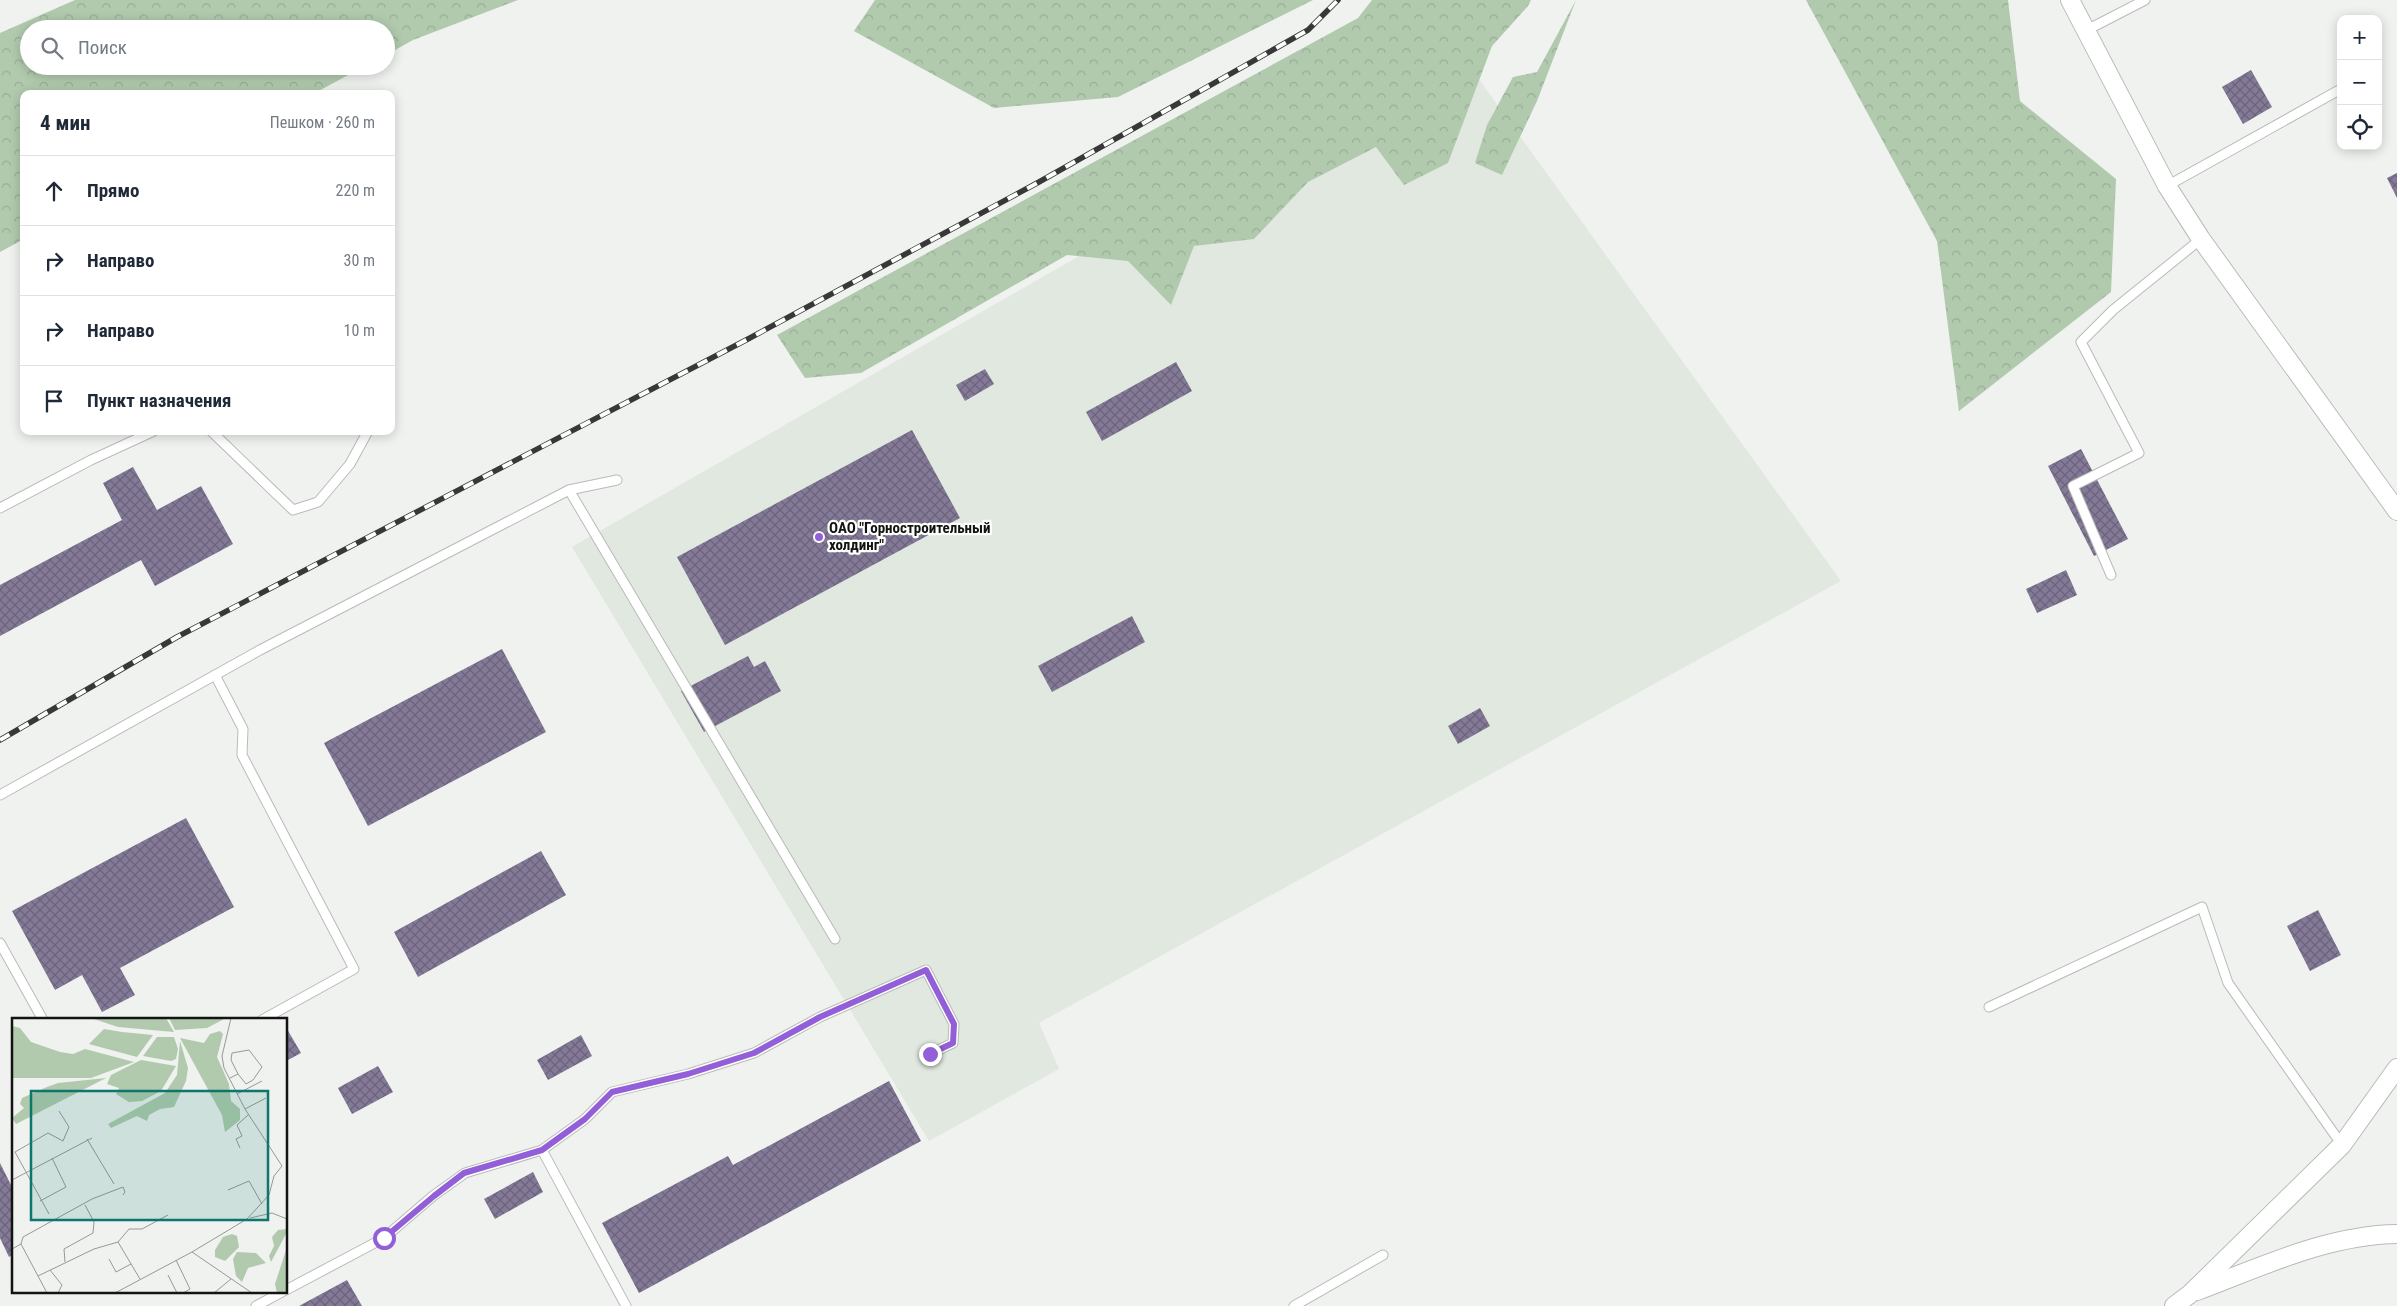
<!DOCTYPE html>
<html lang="ru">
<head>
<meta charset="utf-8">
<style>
  :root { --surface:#fff; --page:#f6f6f7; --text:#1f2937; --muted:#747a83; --line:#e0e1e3 }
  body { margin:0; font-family:"Roboto Condensed",sans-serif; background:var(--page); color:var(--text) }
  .controls { position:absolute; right:15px; top:15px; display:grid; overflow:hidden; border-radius:10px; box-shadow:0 2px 12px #0003 }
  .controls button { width:45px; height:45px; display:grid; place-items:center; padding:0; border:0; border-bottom:1px solid var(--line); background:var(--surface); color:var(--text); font:25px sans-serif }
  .stop { position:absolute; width:15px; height:15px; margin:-11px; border:4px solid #925fd8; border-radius:50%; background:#fff }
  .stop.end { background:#925fd8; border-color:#fff; box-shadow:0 1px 5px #0008 }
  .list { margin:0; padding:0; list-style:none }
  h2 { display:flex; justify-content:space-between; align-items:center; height:65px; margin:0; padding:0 20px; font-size:21px }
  h2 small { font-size:16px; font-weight:400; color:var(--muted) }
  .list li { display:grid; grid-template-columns:32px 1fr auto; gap:15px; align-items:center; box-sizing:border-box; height:70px; padding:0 20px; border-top:1px solid var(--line) }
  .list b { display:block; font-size:19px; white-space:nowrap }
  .list em { font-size:16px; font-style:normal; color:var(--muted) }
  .icon { flex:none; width:28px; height:28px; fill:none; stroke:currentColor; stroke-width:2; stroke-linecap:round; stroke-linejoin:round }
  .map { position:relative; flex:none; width:2397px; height:1306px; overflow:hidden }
  .search { position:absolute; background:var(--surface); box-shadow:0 2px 12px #0003; left:20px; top:20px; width:375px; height:55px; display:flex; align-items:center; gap:12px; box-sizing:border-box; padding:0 18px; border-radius:28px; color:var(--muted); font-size:19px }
  .panel { position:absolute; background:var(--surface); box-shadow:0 2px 12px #0003; left:20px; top:90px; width:375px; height:345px; border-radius:10px }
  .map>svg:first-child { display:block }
</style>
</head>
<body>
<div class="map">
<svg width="2397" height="1306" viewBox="0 0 2397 1306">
  <defs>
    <pattern id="forest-crowns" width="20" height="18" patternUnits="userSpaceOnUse" patternTransform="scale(1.25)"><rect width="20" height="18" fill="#b1caae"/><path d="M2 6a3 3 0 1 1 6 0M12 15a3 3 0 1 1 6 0" fill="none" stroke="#97ad95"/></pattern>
    <pattern id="building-cross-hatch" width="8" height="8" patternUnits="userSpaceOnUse" patternTransform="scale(1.25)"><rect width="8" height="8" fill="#847a98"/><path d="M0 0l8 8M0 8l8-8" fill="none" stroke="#6b637b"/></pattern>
  </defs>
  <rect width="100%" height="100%" fill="#eff2ef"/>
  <polygon fill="#e0e8df" points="1452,42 1841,581 1039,1023 1059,1069 929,1141 572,547"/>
  <g fill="url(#forest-crowns)">
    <polygon points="75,0 518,0 413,40 386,55 386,29 29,29 29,66 365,66 313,94 24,94 24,239 0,252 0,33"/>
    <polygon points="875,0 1313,0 1118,97 994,108 854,31"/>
    <polygon points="1372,0 1531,0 1528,6 1492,46 1448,163 1404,185 1376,147 1308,182 1254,239 1194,246 1171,305 1128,261 1067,255 861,373 805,378 777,335 1358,18"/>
    <polygon points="1576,0 1537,101 1502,175 1475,163 1487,125 1513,77 1537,72"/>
    <polygon points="1806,0 2008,0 2020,101 2116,179 2111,292 1959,411 1937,241"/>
  </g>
  <g fill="url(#building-cross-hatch)">
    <polygon points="2251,70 2272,107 2243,124 2222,87"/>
    <polygon points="2397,173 2397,198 2387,178"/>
    <polygon points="1176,362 1192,391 1102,441 1086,412"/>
    <polygon points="985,369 994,384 965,401 956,385"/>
    <polygon points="912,430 960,518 725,645 677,557"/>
    <polygon points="2081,449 2128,539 2094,556 2048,466"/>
    <polygon points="133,467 157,510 201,486 233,544 155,586 141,560 0,636 0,585 122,520 103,483"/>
    <polygon points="2066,570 2077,595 2037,613 2026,589"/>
    <polygon points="1132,616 1145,642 1052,692 1038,666"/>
    <polygon points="502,649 546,732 368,826 324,743"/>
    <polygon points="748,656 754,667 765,661 781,691 704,732 681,691"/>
    <polygon points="1480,708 1490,726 1458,744 1448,726"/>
    <polygon points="186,818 234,907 120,968 135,995 102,1012 82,975 55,990 12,911"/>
    <polygon points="541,851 566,895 418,977 394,932"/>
    <polygon points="2318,910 2341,955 2310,971 2287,926"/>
    <polygon points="287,1029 301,1053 286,1061 286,1030"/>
    <polygon points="581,1035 592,1056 548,1080 537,1060"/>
    <polygon points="378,1066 393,1092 352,1114 338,1088"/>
    <polygon points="889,1081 921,1141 639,1293 602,1223 728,1156 733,1165"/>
    <polygon points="0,1163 14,1191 14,1254 9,1257 0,1238"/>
    <polygon points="533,1172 543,1192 495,1219 484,1199"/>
    <polygon points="347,1280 362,1306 299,1306"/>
  </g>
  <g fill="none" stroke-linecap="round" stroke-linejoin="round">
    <g stroke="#b8bbb8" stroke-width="11">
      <g id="service">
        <polyline points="2085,31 2145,0"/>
        <polyline points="2167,186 2341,89"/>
        <polyline points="211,431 293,510 318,502 350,464 368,431"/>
        <polyline points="569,490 835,939"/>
        <polyline points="0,508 91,460 154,431"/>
        <polyline points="2111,575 2073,486 2139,453 2081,342 2113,310 2201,239"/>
        <polyline points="215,675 243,729 242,755 354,969 262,1020"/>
        <polyline points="0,795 260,650 569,490 617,480"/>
        <polyline points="0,943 43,1020"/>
        <polyline points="1989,1007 2202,907 2228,983 2342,1145"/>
        <polyline points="542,1150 626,1306"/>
        <polyline points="286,1290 384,1238 433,1196 465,1173 542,1150 585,1119 612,1092 688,1074 754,1053 820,1017 926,970 954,1024 953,1043 930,1054"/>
        <polyline points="256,1306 282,1292"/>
        <polyline points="1294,1306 1383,1255"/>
      </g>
    </g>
    <g stroke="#b8bbb8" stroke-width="20">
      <g id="minor">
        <polyline points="2070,0 2167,186 2201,239 2397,511"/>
        <path d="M2197 1291C2261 1267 2327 1235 2397 1234"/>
        <polyline points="2174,1306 2190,1294 2342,1145 2397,1068"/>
      </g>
    </g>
    <use href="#service" stroke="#fff" stroke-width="9"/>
    <use href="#minor" stroke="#fff" stroke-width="18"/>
    <g stroke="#373837" stroke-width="5.5">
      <polyline id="rail" points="0,740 177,637 748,339 1039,182 1308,30 1338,0"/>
    </g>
    <use href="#rail" stroke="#fcfffc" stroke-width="4" stroke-dasharray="11" stroke-linecap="butt"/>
  </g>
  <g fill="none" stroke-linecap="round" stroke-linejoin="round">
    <polyline stroke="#925fd8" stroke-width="6" points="384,1238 434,1196 464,1173 542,1150 585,1119 612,1092 688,1074 754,1053 820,1017 926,970 954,1024 953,1043 930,1054"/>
  </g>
  <circle fill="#925fd8" stroke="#fcfffc" stroke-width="2" cx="819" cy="537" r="5"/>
  <g text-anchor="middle" stroke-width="4.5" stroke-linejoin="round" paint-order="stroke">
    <g font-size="15" font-weight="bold" fill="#121312" stroke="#fcfffc" text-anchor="start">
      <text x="829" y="533">ОАО "Горностроительный<tspan x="829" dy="17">холдинг"</tspan></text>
    </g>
  </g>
  <g transform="translate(12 1018)">
    <rect width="275" height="275" fill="#eff2ef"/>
    <path d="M79 0H154L162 14 106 9ZM157 0H214L195 10 163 12ZM0 8 8 10 19 24 48 34 61 36 73 31 122 44 79 60H0ZM92 11 110 14 141 17 125 39 77 26ZM208 13 211 16 205 39 217 66 219 83 228 91V102L213 114 210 97 168 20 192 25 198 16ZM145 19H162L166 31 164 41 159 43 131 38ZM168 23 176 50 174 63 162 89 148 91 137 97 135 103 125 98 99 110 96 106 153 75 165 57ZM129 42 164 48 149 73 130 83 117 84 104 76 107 70 95 66 99 57ZM94 60 4 106 0 100 12 90 8 86 10 80 35 69 46 65ZM275 211V214L259 244 257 238 262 228 260 219 266 212ZM220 216 225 218 227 229 213 243 203 239V232L211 219ZM275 229V275H265L263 266ZM225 234 244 235 254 245 236 250 230 264 224 258 221 241Z" fill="#b1caae"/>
    <path fill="none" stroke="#979997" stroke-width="1" d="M218 60 226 56 219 42 220 35 237 32 250 49 241 62 234 66 226 56M225 76 250 63M233 91 254 80M75 121 102 166M228 130 224 121 230 118 225 107 236 97M0 162 80 120M216 172 237 163 250 186M28 183 54 169 40 140M37 196 3 134 36 115 51 123 57 109 47 93M238 200 260 195 275 201M106 224 128 261M9 226 11 219 80 181 111 169 113 174 111 177M0 231 9 226 35 275M180 234 235 201 257 177 262 158 270 148 233 91 212 50 210 38 219 0M97 241 104 254 119 246M164 242 178 271 171 275M53 244 52 231 81 215 82 204 73 187M38 252 50 267 46 275M156 257 165 275M26 258 82 231 106 224 117 211H130L156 197M103 275 180 234 240 275M202 275 219 261"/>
    <path fill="#0f766e" fill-opacity="0.15" stroke="#0f766e" stroke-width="2.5" d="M19 73H256V202H19Z"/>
    <rect width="275" height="275" fill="none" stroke="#121312" stroke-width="2.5"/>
  </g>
</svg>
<div class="controls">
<button>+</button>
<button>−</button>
<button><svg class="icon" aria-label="locate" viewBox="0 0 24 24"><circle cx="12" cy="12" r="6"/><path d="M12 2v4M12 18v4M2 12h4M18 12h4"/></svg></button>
</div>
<div class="stop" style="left:384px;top:1238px"></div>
<div class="stop end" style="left:930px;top:1054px"></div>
<div class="search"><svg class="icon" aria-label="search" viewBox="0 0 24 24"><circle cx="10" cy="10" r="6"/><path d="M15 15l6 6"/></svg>Поиск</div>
<section class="panel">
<h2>4 мин<small>Пешком · 260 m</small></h2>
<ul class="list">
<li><svg class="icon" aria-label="ahead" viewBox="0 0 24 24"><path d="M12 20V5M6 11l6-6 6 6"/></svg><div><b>Прямо</b></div><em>220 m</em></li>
<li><svg class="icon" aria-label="right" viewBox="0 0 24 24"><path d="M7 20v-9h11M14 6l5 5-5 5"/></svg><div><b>Направо</b></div><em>30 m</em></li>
<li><svg class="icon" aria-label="right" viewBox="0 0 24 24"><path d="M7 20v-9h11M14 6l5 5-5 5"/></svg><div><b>Направо</b></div><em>10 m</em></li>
<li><svg class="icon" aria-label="arrive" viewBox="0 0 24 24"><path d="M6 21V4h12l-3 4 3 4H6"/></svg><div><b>Пункт назначения</b></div></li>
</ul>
</section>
</div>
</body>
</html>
